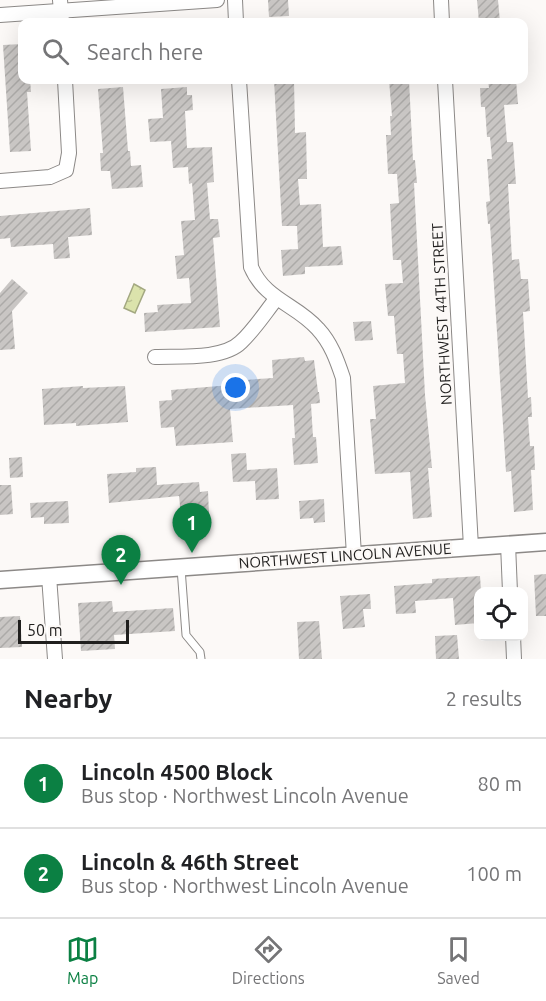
<!DOCTYPE html>
<html lang="en">
<head>
<meta charset="utf-8">
<style>
  :root { --surface:#fff; --page:#f6f6f6; --text:#202124; --muted:#757577; --line:#e0e0e0; --accent:#0b8043 }
  body { margin:0; font-family:Ubuntu,sans-serif; background:var(--page); color:var(--text) }
  .controls { position:absolute; right:18px; bottom:18px; display:grid; overflow:hidden; border-radius:12px; box-shadow:0 6px 24px #0002 }
  .controls button { width:54px; height:54px; display:grid; place-items:center; padding:0; border:0; border-bottom:2px solid var(--line); background:var(--surface); color:var(--text); font:30px sans-serif }
  .scale { position:absolute; left:18px; bottom:15px; width:111px; box-sizing:border-box; padding-left:6px; border:3px solid #201f1e; border-top:0; font-size:16px; line-height:21px; white-space:nowrap; color:#201f1e; -webkit-text-stroke:4px #fcf9f7; paint-order:stroke }
  .you { position:absolute; left:236px; top:388px; width:21px; height:21px; margin:-15px; border:4px solid #fff; border-radius:50%; background:#1a73e8; box-shadow:0 0 0 9px #1a73e833 }
  .badge { display:grid; place-items:center; width:39px; height:39px; border-radius:50%; background:var(--accent); color:#fff; font-size:20px; font-weight:700 }
  .pin { position:absolute; translate:-50% -50px; filter:drop-shadow(0 2px 3px #0008) }
  .pin::after { content:''; position:absolute; top:32px; width:21px; height:18px; background:inherit; clip-path:polygon(0 0,100% 0,50% 100%) }
  .list { margin:0; padding:0; list-style:none }
  h2 { display:flex; justify-content:space-between; align-items:center; height:78px; margin:0; padding:0 24px; font-size:26px }
  h2 small { font-size:20px; font-weight:400; color:var(--muted) }
  .list li { display:grid; grid-template-columns:39px 1fr auto; gap:18px; align-items:center; box-sizing:border-box; height:90px; padding:0 24px; border-top:2px solid var(--line) }
  .list b { display:block; font-size:22px; white-space:nowrap }
  .list p { margin:0; font-size:20px; white-space:nowrap; color:var(--muted) }
  .list em { font-size:20px; font-style:normal; color:var(--muted) }
  .icon { flex:none; width:33px; height:33px; fill:none; stroke:currentColor; stroke-width:2; stroke-linecap:round; stroke-linejoin:round }
  .map { position:relative; flex:none; width:546px; height:659px; overflow:hidden }
  .search { position:absolute; background:var(--surface); box-shadow:0 6px 24px #0002; left:18px; right:18px; top:18px; height:66px; display:flex; align-items:center; gap:15px; box-sizing:border-box; padding:0 21px; border-radius:12px; color:var(--muted); font-size:22px }
  .sheet { height:258px; background:var(--surface) }
  nav { display:flex; justify-content:space-around; align-items:center; box-sizing:border-box; height:84px; border-top:2px solid var(--line); background:var(--surface); font-size:16px; color:var(--muted) }
  nav a { display:grid; justify-items:center; gap:3px }
  nav .on { color:var(--accent) }
  .map>svg:first-child { display:block }
</style>
</head>
<body>
<div class="map">
<svg width="546" height="659" viewBox="0 0 546 659">
  <defs>
    <pattern id="water-ripples" width="26" height="14" patternUnits="userSpaceOnUse" patternTransform="scale(1.5)"><rect width="26" height="14" fill="#dbe3ac"/><path d="M2 4q2-2 4 0t4 0M15 11q2-2 4 0t4 0" fill="none" stroke="#bcc294"/></pattern>
    <pattern id="building-hatch" width="6" height="6" patternUnits="userSpaceOnUse" patternTransform="scale(1.5)"><rect width="6" height="6" fill="#c9c6c4"/><path d="M-1 1l2-2M0 6l6-6M5 7l2-2" fill="none" stroke="#acaaa8"/></pattern>
  </defs>
  <rect width="100%" height="100%" fill="#fcf9f7"/>
  <polygon fill="url(#water-ripples)" stroke="#a3a881" stroke-width="1.5" points="134,284 145,290 135,313 124,308"/>
  <g fill="url(#building-hatch)">
    <polygon points="268,0 288,0 289,16 269,17"/>
    <polygon points="477,0 498,0 500,22 479,22"/>
    <polygon points="22,44 22,80 30,80 31,92 27,92 31,151 10,152 3,45"/>
    <polygon points="274,80 294,80 295,133 306,132 307,179 298,179 300,205 321,204 323,247 341,246 343,265 305,267 305,274 283,276 281,250 298,249 297,226 282,226"/>
    <polygon points="389,80 409,80 413,160 415,160 417,183 414,183 425,395 432,468 428,468 432,517 413,519 410,472 375,474 370,419 376,419 373,386 405,383 403,354 397,354 394,316 388,316 385,284 403,283 401,260 393,260 392,243 390,204 399,203 397,174 388,174 386,135 391,135 390,116 392,116"/>
    <polygon points="488,80 516,80 518,104 504,105 507,142 513,142 516,184 508,184 512,260 519,259 521,279 528,279 530,311 523,312 528,398 531,397 532,417 528,417 530,446 534,446 535,470 531,470 533,510 514,512 511,471 506,472 490,224 488,224 486,202 490,201 487,159 492,159 490,137 487,137 485,107 481,107 480,88 489,88"/>
    <polygon points="123,87 128,151 130,151 131,166 141,165 143,187 112,189 110,171 101,171 100,153 103,153 98,89"/>
    <polygon points="187,87 187,95 192,95 193,110 185,111 187,148 212,147 214,182 207,183 210,219 218,219 220,237 213,238 220,327 145,332 144,313 158,312 157,305 191,303 189,278 177,279 175,256 184,255 181,221 195,220 192,183 189,184 188,167 173,168 171,141 150,142 148,119 163,118 161,89"/>
    <polygon points="90,208 92,235 68,237 70,258 54,259 53,244 11,247 10,238 0,239 0,216"/>
    <polygon points="12,279 28,293 12,311 15,349 0,350 0,293"/>
    <polygon points="371,321 373,340 355,341 353,322"/>
    <polygon points="304,357 305,361 314,360 318,392 319,392 320,403 311,404 313,437 316,437 318,463 294,465 292,438 295,438 293,405 230,409 233,442 176,446 174,427 161,428 159,401 172,400 171,390 231,385 231,381 273,378 272,360"/>
    <polygon points="83,386 83,388 125,386 128,422 76,426 76,423 44,425 42,389"/>
    <polygon points="246,453 247,470 277,468 279,499 256,500 255,481 233,482 231,454"/>
    <polygon points="22,457 23,477 10,478 9,458"/>
    <polygon points="156,467 157,485 199,482 200,492 208,491 209,514 181,516 179,496 109,503 107,474 136,472 136,468"/>
    <polygon points="0,485 11,485 13,514 0,515"/>
    <polygon points="324,499 325,522 314,523 313,518 300,519 299,501"/>
    <polygon points="68,501 69,523 44,524 44,517 31,518 30,503"/>
    <polygon points="546,574 546,616 536,616 534,575"/>
    <polygon points="480,576 481,591 478,591 478,623 455,625 453,598 415,601 416,613 396,614 394,586 432,583 432,579"/>
    <polygon points="370,594 371,609 363,609 365,627 343,629 340,596"/>
    <polygon points="112,601 113,612 173,608 175,631 114,635 115,649 81,651 78,603"/>
    <polygon points="20,616 22,647 0,648 0,617"/>
    <polygon points="319,621 322,659 299,659 297,622"/>
    <polygon points="457,635 459,659 436,659 435,636"/>
  </g>
  <g fill="none" stroke-linecap="round" stroke-linejoin="round">
    <g stroke="#8c8987" stroke-width="9">
      <polyline id="service" points="181,568 186,635 200,652 201,659"/>
    </g>
    <g stroke="#8c8987" stroke-width="16">
      <g id="minor">
        <polyline points="60,0 62,22"/>
        <polyline points="235,0 236,22"/>
        <polyline points="441,0 442,22"/>
        <polyline points="0,15 217,0"/>
        <path d="M239 80 251 267C265 300 296 304 318 329 331 343 337 360 343 378L354 555"/>
        <polyline points="445,80 471,547"/>
        <polyline points="0,181 50,177 66,170 69,153 65,80"/>
        <path d="M155 357C179 356 223 360 241 342 254 330 265 313 276 299"/>
        <polyline points="508,544 510,592"/>
        <polyline points="49,576 55,659"/>
        <polyline points="513,636 514,659"/>
      </g>
    </g>
    <g stroke="#8c8987" stroke-width="19">
      <polyline id="tertiary" points="0,580 546,542"/>
    </g>
    <use href="#service" stroke="#fff" stroke-width="7"/>
    <use href="#minor" stroke="#fff" stroke-width="14"/>
    <use href="#tertiary" stroke="#fff" stroke-width="16"/>
  </g>
  <g text-anchor="middle" stroke-width="5" stroke-linejoin="round" paint-order="stroke">
    <g font-size="15" fill="#201f1e" stroke="#fcf9f7">
      <text transform="translate(442 314) rotate(-93)" y="5">NORTHWEST 44TH STREET</text>
      <text transform="translate(345 556) rotate(-4)" y="5">NORTHWEST LINCOLN AVENUE</text>
    </g>
  </g>
</svg>
<div class="controls">
<button><svg class="icon" aria-label="locate" viewBox="0 0 24 24"><circle cx="12" cy="12" r="6"/><path d="M12 2v4M12 18v4M2 12h4M18 12h4"/></svg></button>
</div>
<div class="scale">50 m</div>
<div class="you"></div>
<div class="pin badge" style="left:192px;top:553px">1</div>
<div class="pin badge" style="left:121px;top:585px">2</div>
<div class="search"><svg class="icon" aria-label="search" viewBox="0 0 24 24"><circle cx="10" cy="10" r="6"/><path d="M15 15l6 6"/></svg>Search here</div>
</div>
<section class="sheet">
<h2>Nearby<small>2 results</small></h2>
<ul class="list">
<li><span class="badge">1</span><div><b>Lincoln 4500 Block</b><p>Bus stop · Northwest Lincoln Avenue</p></div><em>80 m</em></li>
<li><span class="badge">2</span><div><b>Lincoln &amp; 46th Street</b><p>Bus stop · Northwest Lincoln Avenue</p></div><em>100 m</em></li>
</ul>
</section>
<nav>
<a class="on"><svg class="icon" aria-label="map" viewBox="0 0 24 24"><path d="M3 6l6-2 6 2 6-2v14l-6 2-6-2-6 2zM9 4v14M15 6v14"/></svg>Map</a>
<a><svg class="icon" aria-label="directions" viewBox="0 0 24 24"><path d="M12 3l9 9-9 9-9-9zM9 14v-3h6M13 9l2 2-2 2"/></svg>Directions</a>
<a><svg class="icon" aria-label="saved" viewBox="0 0 24 24"><path d="M7 4h10v16l-5-4-5 4z"/></svg>Saved</a>
</nav>
</body>
</html>
